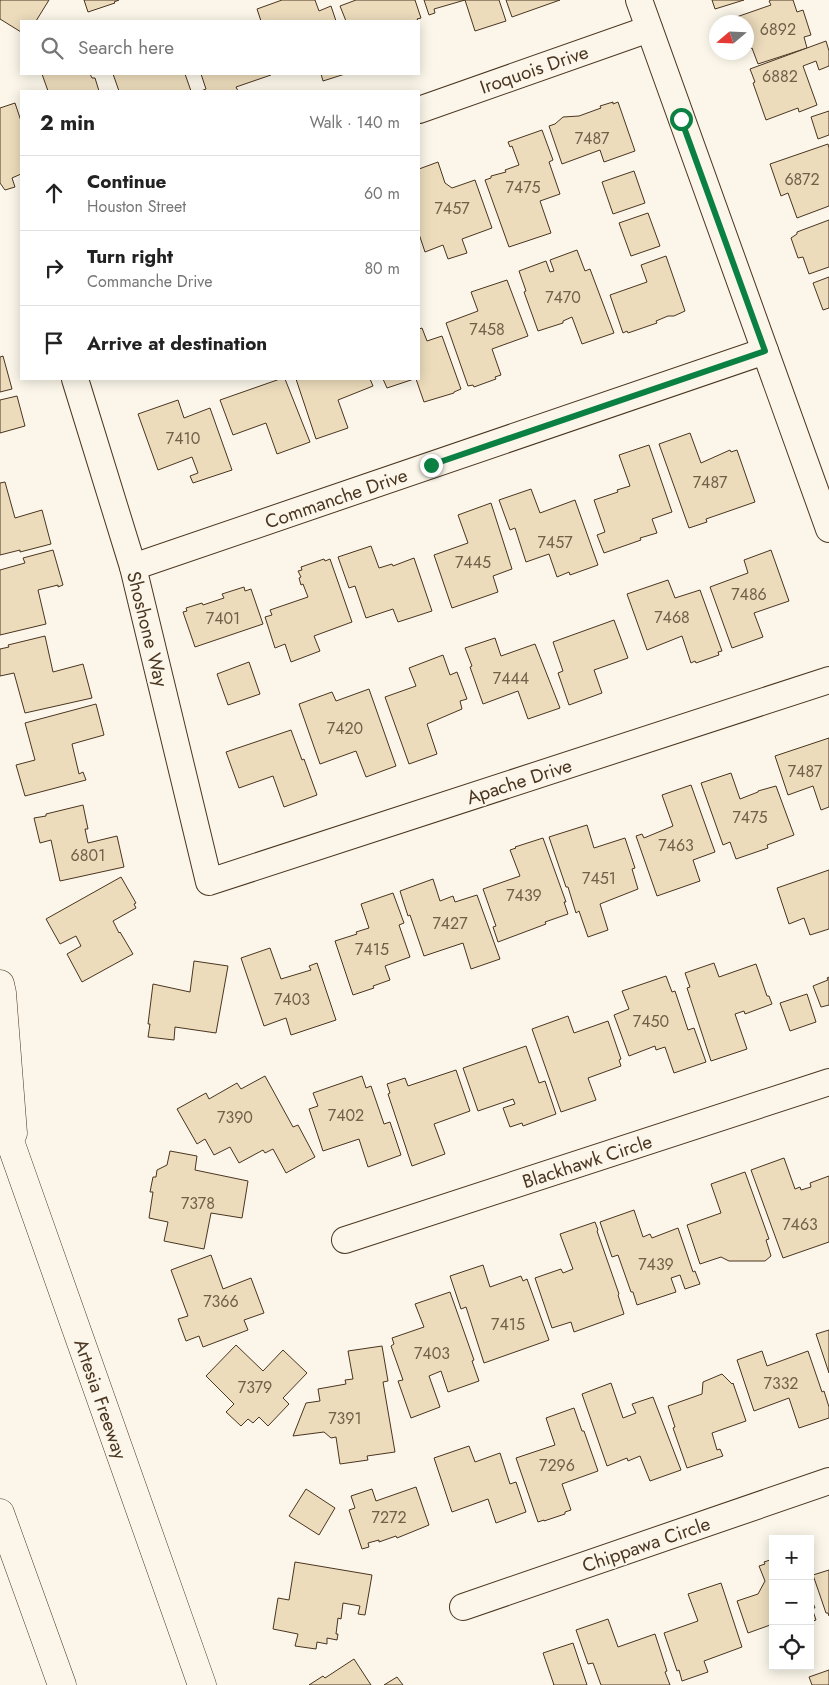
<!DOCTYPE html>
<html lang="en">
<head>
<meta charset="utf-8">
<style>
  :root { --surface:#fff; --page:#f2f2f2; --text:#222; --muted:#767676; --line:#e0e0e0 }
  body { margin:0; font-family:Jost,sans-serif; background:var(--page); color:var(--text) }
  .controls { position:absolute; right:15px; bottom:15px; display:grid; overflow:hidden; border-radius:0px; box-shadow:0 2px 12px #0003 }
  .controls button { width:45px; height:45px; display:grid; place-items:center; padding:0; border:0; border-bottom:1px solid var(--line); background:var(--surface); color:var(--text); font:25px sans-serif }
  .compass { position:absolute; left:709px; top:15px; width:45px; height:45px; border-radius:50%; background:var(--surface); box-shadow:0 2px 12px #0003; rotate:251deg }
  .stop { position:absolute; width:15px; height:15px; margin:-11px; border:4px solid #0b8043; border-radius:50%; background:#fff }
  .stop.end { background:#0b8043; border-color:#fff; box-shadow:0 1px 5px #0008 }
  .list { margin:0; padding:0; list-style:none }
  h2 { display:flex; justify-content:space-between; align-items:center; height:65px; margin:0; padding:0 20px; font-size:21px }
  h2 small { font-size:16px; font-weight:400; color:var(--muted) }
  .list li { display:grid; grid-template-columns:32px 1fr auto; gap:15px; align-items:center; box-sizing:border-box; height:75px; padding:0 20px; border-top:1px solid var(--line) }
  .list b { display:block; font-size:19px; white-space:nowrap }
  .list p { margin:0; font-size:16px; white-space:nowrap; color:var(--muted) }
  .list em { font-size:16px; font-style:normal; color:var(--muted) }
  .icon { flex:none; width:28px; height:28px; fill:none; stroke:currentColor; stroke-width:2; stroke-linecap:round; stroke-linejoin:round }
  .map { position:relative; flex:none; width:829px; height:1685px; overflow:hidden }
  .search { position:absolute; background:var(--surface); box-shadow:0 2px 12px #0003; left:20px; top:20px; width:400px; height:55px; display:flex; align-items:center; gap:12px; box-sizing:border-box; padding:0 18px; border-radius:0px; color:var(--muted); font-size:19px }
  .panel { position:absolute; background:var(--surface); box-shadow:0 2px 12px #0003; left:20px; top:90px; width:400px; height:290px; border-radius:0px }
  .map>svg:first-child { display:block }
</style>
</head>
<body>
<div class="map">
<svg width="829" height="1685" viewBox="0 0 829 1685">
  <rect width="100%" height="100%" fill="#fbf6e9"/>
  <g fill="#ecdcbc" stroke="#4a3520">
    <polygon points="0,0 49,0 36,21 21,21 21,32 0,19"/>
    <polygon points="84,0 119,0 114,2 115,3 88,12"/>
    <polygon points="282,0 315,0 319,11 331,6 336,21 261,21 257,9"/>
    <polygon points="356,0 415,0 421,18 417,19 418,21 346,21 340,6"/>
    <polygon points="424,0 499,0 506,21 475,31 465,0 434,9 435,13 429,15"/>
    <polygon points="506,0 560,0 512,17"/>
    <polygon points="712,0 744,0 715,9"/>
    <polygon points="793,0 797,12 803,10 811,35 804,37 807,48 758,64 752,48 746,50 746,22 726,22 725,21 771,5 769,1 771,0"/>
    <polygon points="826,41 829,51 829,66 819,70 816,61 803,66 817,105 799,112 798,108 766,120 753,83 755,82 750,69"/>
    <polygon points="42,74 90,74 92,78 95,78 99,91 48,91"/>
    <polygon points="113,74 185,74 191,91 119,91"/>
    <polygon points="201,74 270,74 271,75 236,87 238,91 201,91 206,89"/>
    <polygon points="321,74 345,74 323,81"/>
    <polygon points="613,102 613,104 618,102 635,151 604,162 600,150 562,164 549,126 555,124 563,117 579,116 601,108 600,106"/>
    <polygon points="15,103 21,121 21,174 12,178 15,187 5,190 0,183 0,108"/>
    <polygon points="829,111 829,135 818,139 811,117"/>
    <polygon points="542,130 553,160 549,162 560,194 540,201 551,233 509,247 485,180 491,178 491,176 506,172 505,170 519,165 512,146 510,147 508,142"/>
    <polygon points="828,144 829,148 829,206 797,218 788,193 781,196 770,164"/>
    <polygon points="438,162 445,183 452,188 475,180 492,228 462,239 467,253 448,259 443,245 425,252 419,234 419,169"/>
    <polygon points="634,171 645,203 613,214 602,182"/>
    <polygon points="648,213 660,246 631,256 619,223"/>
    <polygon points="829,220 829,267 809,274 803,257 798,258 791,238 797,234 797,232"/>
    <polygon points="577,250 585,271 590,269 614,333 582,344 572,317 563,321 563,323 538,331 524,292 526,291 519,271 546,261 550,272 554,271 550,260"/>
    <polygon points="666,256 685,311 674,316 668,316 656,321 657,323 628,333 627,331 623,333 610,295 647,282 641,265"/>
    <polygon points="829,277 829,308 823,310 813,283"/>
    <polygon points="507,280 528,336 492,349 501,375 495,377 496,379 474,387 473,385 468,386 446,323 478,311 471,292"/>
    <polygon points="422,328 427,341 442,336 461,389 454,392 454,393 424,402 416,379 419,379 419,329"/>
    <polygon points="3,356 12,389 0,392 0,357"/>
    <polygon points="280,379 285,379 310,442 277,454 266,423 233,435 220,400"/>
    <polygon points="296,379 370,379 373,386 338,400 348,428 316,439"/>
    <polygon points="383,379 414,379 387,388"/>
    <polygon points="17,396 25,426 0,433 0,400"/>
    <polygon points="178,400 184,418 210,408 232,470 193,483 190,476 198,473 192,457 158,470 138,414"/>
    <polygon points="690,433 701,463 730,450 731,452 737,450 755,502 706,519 707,522 689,528 659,444"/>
    <polygon points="649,445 672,512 652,519 657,533 640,538 641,540 604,553 597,535 605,532 594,500 618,492 617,490 630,486 619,455"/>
    <polygon points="5,482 15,518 42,510 51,544 20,552 20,550 0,555 0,483"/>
    <polygon points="531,489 540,513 575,500 598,565 570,575 569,572 557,577 549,554 526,562 515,528 510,530 499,500"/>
    <polygon points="491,503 512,569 493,576 498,592 452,608 434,555 468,543 458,515"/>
    <polygon points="371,546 379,568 392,564 393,566 414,558 432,611 398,622 393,609 366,618 355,586 349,588 338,557"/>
    <polygon points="53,550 63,585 58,587 58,585 38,590 46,624 0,635 0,570 25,563 23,558"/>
    <polygon points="771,550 789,601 754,613 763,637 732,648 710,587 748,573 744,560"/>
    <polygon points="324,559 325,561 330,559 352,622 314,636 320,651 291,662 285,644 275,648 265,617 272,615 270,610 308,597 303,584 301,585 299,578 301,577 298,571 302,570 301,567"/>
    <polygon points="668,580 675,598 700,590 722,651 718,652 719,655 696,663 695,661 691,663 682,636 647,650 627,594"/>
    <polygon points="244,587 245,591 251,589 263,624 195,647 183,612 187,611 186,608 202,603 203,605 224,598 222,594"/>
    <polygon points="614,620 628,658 594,670 602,693 569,705 558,673 563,671 553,642"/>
    <polygon points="45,636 53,672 83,664 92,698 25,713 14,673 0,676 0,649 9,647 8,645"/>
    <polygon points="495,638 501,656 535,644 560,708 528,719 518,691 483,704 470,667 472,666 465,648"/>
    <polygon points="443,655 450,675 457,672 467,699 460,701 462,709 427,724 437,754 409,764 385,697 416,686 409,668"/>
    <polygon points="249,662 260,694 228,705 217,674"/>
    <polygon points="369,689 396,766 366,777 356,751 320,764 299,704 332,692 336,701"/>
    <polygon points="96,704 104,735 72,744 79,774 83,772 86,780 25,796 16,765 35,760 25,723"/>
    <polygon points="291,730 302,760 304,759 317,795 284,807 273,776 239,788 226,752"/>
    <polygon points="829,738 829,807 821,810 813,786 788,795 775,756"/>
    <polygon points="731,773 740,799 758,792 758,791 776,786 794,835 767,845 768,848 736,859 730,842 723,845 701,783"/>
    <polygon points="691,785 715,852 693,860 700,881 657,896 636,836 642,834 644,838 673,826 662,795"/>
    <polygon points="83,805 88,829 85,829 88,843 117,836 124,867 60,881 51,840 40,843 34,818 46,816 46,814"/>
    <polygon points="587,825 594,848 625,838 635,868 632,869 638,889 600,904 608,930 588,937 579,911 576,913 568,887 566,887 549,837"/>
    <polygon points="543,838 566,902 564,902 568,914 545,922 546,924 498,942 493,927 496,926 483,889 520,876 510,850 516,848 515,847"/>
    <polygon points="829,870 829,929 810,935 804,918 789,924 777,888"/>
    <polygon points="121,877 136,903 134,904 136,908 113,921 119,933 120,932 133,954 82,982 67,954 81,946 76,936 60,944 46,919"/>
    <polygon points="433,879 440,901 453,896 455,902 477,895 500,959 471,969 463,943 424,956 410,915 408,916 400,891"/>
    <polygon points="393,893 404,923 399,925 410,957 385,966 390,980 373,986 374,988 353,995 335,941 357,934 356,932 369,928 361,904"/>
    <polygon points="270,948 281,979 311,970 309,966 317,963 336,1020 291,1035 286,1018 264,1026 241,958"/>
    <polygon points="194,961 228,966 216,1033 175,1027 174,1040 148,1037 150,1024 148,1024 153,984 190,992"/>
    <polygon points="714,963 719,977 756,964 767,996 769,996 772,1004 745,1014 744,1011 735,1014 747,1049 711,1061 687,988 690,987 685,973"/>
    <polygon points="666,976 672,992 675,991 688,1030 694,1028 706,1062 674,1073 665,1047 656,1050 655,1046 629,1056 614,1015 629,1009 622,991"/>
    <polygon points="829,977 829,1005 821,1007 813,986 828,980 827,978"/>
    <polygon points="807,994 816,1022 790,1031 780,1003"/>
    <polygon points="568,1016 574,1033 608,1021 621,1059 619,1060 621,1066 588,1078 596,1100 561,1112 532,1029"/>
    <polygon points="526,1046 539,1083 545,1081 556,1114 523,1126 522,1123 510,1127 503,1108 515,1104 513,1099 478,1111 463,1068"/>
    <polygon points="456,1070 470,1111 434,1124 445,1154 412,1166 388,1094 390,1093 387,1084 405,1078 408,1086"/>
    <polygon points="265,1076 293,1127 298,1125 315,1157 286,1173 273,1149 265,1153 263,1150 239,1163 230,1147 214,1155 205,1139 197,1144 177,1109 206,1093 209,1099 237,1083 241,1089"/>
    <polygon points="362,1076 366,1088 371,1086 384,1124 390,1122 401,1155 368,1167 359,1139 323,1151 309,1109 318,1106 313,1093"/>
    <polygon points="170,1151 197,1156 195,1170 248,1181 242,1218 211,1213 204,1249 164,1241 168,1222 149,1218 153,1192 150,1192 153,1177 156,1177 157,1170 167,1165"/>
    <polygon points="784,1158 795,1189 800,1187 801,1190 811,1187 810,1183 829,1176 829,1242 783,1258 751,1170"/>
    <polygon points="745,1172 769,1239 766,1240 771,1256 765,1261 729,1261 721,1257 700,1264 687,1225 721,1213 711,1184"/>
    <polygon points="634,1210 643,1237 650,1234 652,1238 678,1228 693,1272 695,1271 700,1284 685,1289 680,1275 671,1278 676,1292 637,1305 633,1292 631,1292 618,1255 612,1257 600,1222"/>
    <polygon points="595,1222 598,1230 597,1231 619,1294 618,1295 624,1314 574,1332 571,1322 552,1328 535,1278 561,1269 563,1273 573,1269 560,1234"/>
    <polygon points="211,1255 223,1289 251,1278 264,1313 244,1320 248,1330 203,1347 199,1336 186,1341 178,1319 188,1316 171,1270"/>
    <polygon points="483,1265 490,1287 521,1276 523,1281 527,1279 549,1340 484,1363 466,1307 461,1309 450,1276"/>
    <polygon points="450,1292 474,1360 472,1361 479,1381 448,1392 441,1371 429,1376 440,1407 411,1418 398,1381 403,1380 391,1346 394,1344 392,1338 424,1327 415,1304"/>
    <polygon points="829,1330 829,1373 816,1334"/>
    <polygon points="236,1345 263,1371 283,1350 307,1373 283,1398 289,1404 268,1426 259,1417 253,1423 248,1419 241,1426 226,1412 234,1404 206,1376"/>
    <polygon points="382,1346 388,1381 383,1382 395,1452 367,1456 368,1460 340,1464 336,1437 331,1438 324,1432 293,1436 306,1403 320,1401 318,1389 346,1384 345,1380 353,1379 348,1351"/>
    <polygon points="762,1351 767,1366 808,1351 822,1392 824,1391 829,1407 829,1418 799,1428 789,1398 754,1411 737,1360"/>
    <polygon points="722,1374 732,1384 733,1383 746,1421 712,1433 717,1450 720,1449 723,1456 687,1468 673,1428 675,1427 668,1406 702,1394 703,1382"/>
    <polygon points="611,1383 623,1418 636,1413 632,1404 653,1397 681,1470 650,1481 640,1456 628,1461 627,1458 607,1466 582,1394"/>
    <polygon points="574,1408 582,1431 584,1431 598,1471 562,1484 571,1510 565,1512 565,1514 544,1521 544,1520 538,1522 516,1458 555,1445 546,1418"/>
    <polygon points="469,1446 475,1462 500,1453 510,1484 516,1482 526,1512 496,1523 488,1499 452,1512 434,1458"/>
    <polygon points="416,1487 429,1525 397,1538 396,1536 379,1542 379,1540 368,1543 369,1547 362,1549 349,1510 355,1508 351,1496 372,1489 376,1501"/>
    <polygon points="306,1489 335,1508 319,1535 289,1516"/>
    <polygon points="773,1559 773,1624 748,1633 737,1601 758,1594 765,1581 759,1566 765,1564 764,1562"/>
    <polygon points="295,1562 372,1575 365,1615 358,1614 360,1606 343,1603 341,1619 338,1618 336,1634 338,1634 337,1640 327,1638 327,1644 317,1642 316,1649 295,1646 298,1634 273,1629 278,1598 289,1600"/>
    <polygon points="829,1570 829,1616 828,1613 826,1613 813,1575"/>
    <polygon points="721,1583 742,1647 704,1661 708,1672 682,1681 679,1670 677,1671 664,1633 698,1621 688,1594"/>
    <polygon points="810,1595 815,1608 812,1608 816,1620 810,1622"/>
    <polygon points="608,1619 618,1647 655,1634 667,1671 665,1672 670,1685 601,1685 593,1663 588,1664 576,1630"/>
    <polygon points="573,1643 587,1685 553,1685 554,1685 543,1653"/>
    <polygon points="354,1659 371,1685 309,1685 323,1676 325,1678"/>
    <polygon points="829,1670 829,1685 812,1685 809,1677"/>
    <polygon points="397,1677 403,1685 384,1685"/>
  </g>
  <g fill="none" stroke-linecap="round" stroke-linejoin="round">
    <g stroke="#4a3520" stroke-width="28">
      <g id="minor">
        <polyline points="639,0 829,529"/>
        <polyline points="419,110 649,29"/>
        <polyline points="75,379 133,567 209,882 829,680"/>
        <polyline points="133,567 765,351"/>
        <polyline points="345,1240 829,1082"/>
        <polyline points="463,1607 829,1481"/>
      </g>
    </g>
    <g stroke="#4a3520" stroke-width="29">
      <g id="motorway">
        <polyline points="0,984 2,993 13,1133"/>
        <polyline points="0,1113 202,1685"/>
        <polyline points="0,1513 62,1685"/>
      </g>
    </g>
    <use href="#minor" stroke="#fbf6e9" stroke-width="26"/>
    <use href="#motorway" stroke="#fbf6e9" stroke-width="28"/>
  </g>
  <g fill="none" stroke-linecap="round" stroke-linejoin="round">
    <polyline stroke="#0b8043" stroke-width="6" points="431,465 765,351 681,119"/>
  </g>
  <g text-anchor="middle" stroke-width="4" stroke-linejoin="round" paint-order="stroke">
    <g font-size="16" fill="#725f47">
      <text x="778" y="35">6892</text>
      <text x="780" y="82">6882</text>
      <text x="592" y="144">7487</text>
      <text x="802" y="185">6872</text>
      <text x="523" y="193">7475</text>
      <text x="452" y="214">7457</text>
      <text x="563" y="303">7470</text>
      <text x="487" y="335">7458</text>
      <text x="183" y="444">7410</text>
      <text x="710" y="488">7487</text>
      <text x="555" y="548">7457</text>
      <text x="473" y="568">7445</text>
      <text x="749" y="600">7486</text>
      <text x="672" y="623">7468</text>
      <text x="223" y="624">7401</text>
      <text x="511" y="684">7444</text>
      <text x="345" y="734">7420</text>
      <text x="805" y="777">7487</text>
      <text x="750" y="823">7475</text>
      <text x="676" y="851">7463</text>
      <text x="88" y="861">6801</text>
      <text x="599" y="884">7451</text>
      <text x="524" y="901">7439</text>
      <text x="450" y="929">7427</text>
      <text x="372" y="955">7415</text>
      <text x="292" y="1005">7403</text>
      <text x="651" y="1027">7450</text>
      <text x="346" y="1121">7402</text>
      <text x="235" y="1123">7390</text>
      <text x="198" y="1209">7378</text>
      <text x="800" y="1230">7463</text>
      <text x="656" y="1270">7439</text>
      <text x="221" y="1307">7366</text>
      <text x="508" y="1330">7415</text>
      <text x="432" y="1359">7403</text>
      <text x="781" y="1389">7332</text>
      <text x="255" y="1393">7379</text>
      <text x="345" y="1424">7391</text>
      <text x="557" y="1471">7296</text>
      <text x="389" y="1523">7272</text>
    </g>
    <g font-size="19" fill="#4a3520" stroke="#fbf6e9">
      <text transform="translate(534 69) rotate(-19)" y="7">Iroquois Drive</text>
      <text transform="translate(336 498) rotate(-19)" y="7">Commanche Drive</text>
      <text transform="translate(148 629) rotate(76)" y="7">Shoshone Way</text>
      <text transform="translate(519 781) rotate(-18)" y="7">Apache Drive</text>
      <text transform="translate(587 1161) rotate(-18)" y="7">Blackhawk Circle</text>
      <text transform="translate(101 1399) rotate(71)" y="7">Artesia Freeway</text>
      <text transform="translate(646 1544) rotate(-19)" y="7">Chippawa Circle</text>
    </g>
  </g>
</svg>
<div class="controls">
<button>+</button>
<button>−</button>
<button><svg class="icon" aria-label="locate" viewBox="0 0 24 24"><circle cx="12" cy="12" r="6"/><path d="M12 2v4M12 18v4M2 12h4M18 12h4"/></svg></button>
</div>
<svg class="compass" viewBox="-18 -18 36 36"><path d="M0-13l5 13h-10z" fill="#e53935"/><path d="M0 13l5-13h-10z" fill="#767676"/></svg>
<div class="stop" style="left:681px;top:119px"></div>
<div class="stop end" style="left:431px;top:465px"></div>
<div class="search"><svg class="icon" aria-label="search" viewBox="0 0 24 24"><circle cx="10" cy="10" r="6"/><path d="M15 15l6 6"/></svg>Search here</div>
<section class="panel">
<h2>2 min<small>Walk · 140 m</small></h2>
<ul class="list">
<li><svg class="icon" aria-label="ahead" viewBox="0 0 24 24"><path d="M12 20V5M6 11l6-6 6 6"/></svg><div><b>Continue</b><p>Houston Street</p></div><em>60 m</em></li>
<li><svg class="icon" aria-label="right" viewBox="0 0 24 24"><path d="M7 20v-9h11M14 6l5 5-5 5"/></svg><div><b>Turn right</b><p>Commanche Drive</p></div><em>80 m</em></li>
<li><svg class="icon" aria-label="arrive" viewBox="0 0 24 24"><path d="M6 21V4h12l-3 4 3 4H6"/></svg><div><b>Arrive at destination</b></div></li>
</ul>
</section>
</div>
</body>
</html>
